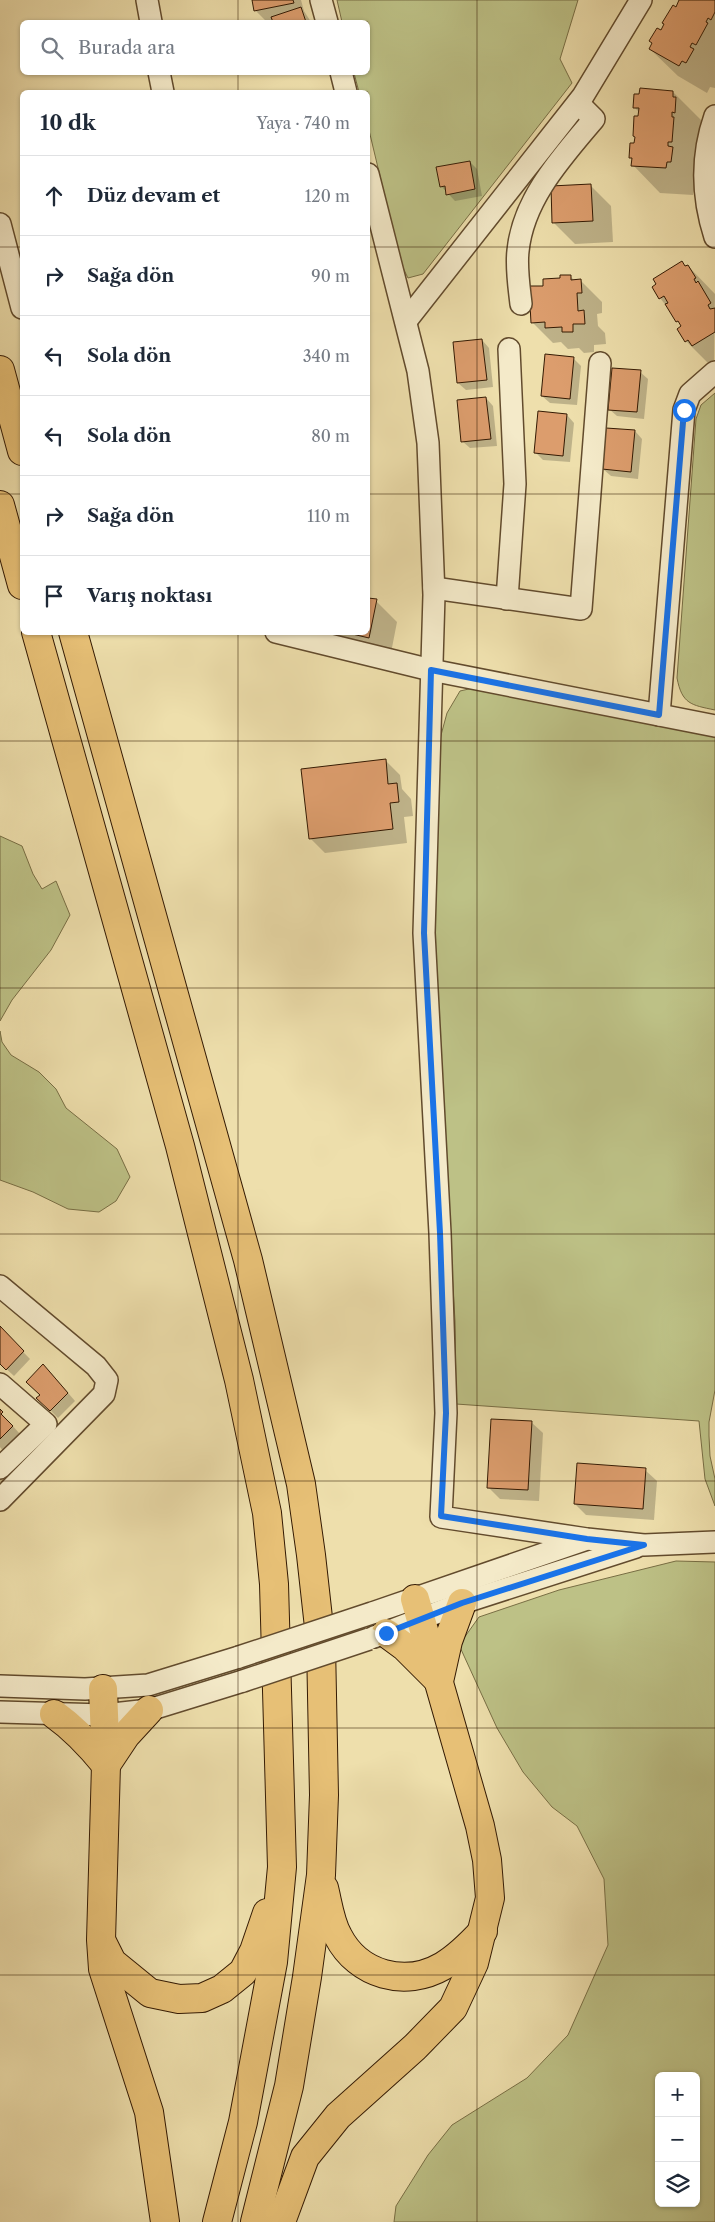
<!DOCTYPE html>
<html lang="tr">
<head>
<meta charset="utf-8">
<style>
  :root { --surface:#fff; --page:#f6f6f7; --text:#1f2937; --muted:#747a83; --line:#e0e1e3 }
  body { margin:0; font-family:"Libre Caslon Text",serif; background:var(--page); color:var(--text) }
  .controls { position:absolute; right:15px; bottom:15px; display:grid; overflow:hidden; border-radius:8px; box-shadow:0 1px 4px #0004 }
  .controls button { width:45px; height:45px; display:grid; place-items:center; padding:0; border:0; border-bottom:1px solid var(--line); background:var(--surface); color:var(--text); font:25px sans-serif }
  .stop { position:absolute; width:15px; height:15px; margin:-11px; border:4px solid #1a73e8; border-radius:50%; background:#fff }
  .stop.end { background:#1a73e8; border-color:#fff; box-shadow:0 1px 5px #0008 }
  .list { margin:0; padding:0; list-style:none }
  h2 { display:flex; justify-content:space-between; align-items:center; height:65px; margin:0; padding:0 20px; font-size:21px }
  h2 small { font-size:16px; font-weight:400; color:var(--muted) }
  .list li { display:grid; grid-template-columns:32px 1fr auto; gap:15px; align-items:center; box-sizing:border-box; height:80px; padding:0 20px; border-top:1px solid var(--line) }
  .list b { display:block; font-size:19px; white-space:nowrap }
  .list em { font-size:16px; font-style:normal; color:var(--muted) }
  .icon { flex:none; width:28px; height:28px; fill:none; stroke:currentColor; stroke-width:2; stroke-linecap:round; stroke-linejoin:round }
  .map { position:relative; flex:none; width:715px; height:2222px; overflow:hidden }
  .search { position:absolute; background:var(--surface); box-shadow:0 1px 4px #0004; left:20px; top:20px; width:350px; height:55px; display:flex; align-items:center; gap:12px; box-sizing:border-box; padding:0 18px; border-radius:8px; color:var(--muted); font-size:19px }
  .panel { position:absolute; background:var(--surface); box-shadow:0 1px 4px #0004; left:20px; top:90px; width:350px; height:545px; border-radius:8px }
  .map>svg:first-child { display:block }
</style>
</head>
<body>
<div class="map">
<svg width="715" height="2222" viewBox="0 0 715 2222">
  <rect width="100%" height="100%" fill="#eedfac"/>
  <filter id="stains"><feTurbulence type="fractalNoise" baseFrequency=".004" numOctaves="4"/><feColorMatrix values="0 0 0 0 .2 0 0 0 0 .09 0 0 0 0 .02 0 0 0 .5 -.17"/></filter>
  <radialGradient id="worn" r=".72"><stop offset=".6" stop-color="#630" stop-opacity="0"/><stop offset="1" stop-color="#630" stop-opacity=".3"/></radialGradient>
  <g fill="#bdc186" stroke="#786e44" fill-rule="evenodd">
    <polygon points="337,0 578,0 560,59 572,83 423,274 408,278 401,264 368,126 368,92 359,92 354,73 368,72 368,22 342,22"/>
    <path d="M715 393V710C691 705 682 704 677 678L696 419 701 405Z"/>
    <polygon points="473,688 715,736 715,1390 709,1422 709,1436 710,1456 715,1479 715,1506 705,1479 699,1421 456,1404 455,1321 432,937 437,750 447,713 460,691"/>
    <polygon points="0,836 22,846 33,874 42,889 56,881 70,915 51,950 12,1000 0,1021"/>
    <polygon points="0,1031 2,1042 11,1055 39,1072 56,1089 66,1108 117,1149 130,1177 116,1201 99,1212 68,1209 33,1192 0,1180"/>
    <path d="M676 1561 715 1562V2222H394L396 2206 428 2155 452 2125 527 2078 568 2035 608 1945 604 1879 577 1826 552 1807 523 1772 497 1728 459 1645 479 1617 559 1590ZM659 2076H696V2203H659Z"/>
  </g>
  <g fill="#0003">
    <polygon points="254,0 301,0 304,11 311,22 267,22 255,10"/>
    <polygon points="679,0 715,0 715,88 710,87 707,93 678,76 650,49 676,9 680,1"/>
    <polygon points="673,92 701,120 704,126 699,189 694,189 693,195 660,193 633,165 633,160 630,157 636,144 639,117 639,112 635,108"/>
    <polygon points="470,162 477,169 482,196 455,201 441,186"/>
    <polygon points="590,185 611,206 613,242 575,244 554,223"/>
    <polygon points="688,266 715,294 714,369 686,341 683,327 660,298"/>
    <polygon points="570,276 575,281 581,281 602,302 602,313 597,314 598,326 605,333 606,344 594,345 594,352 584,353 579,348 568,349 561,342 553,343 532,322 544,287"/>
    <polygon points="482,340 489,348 493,387 466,390 458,383"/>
    <polygon points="573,358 581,366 577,405 550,403 542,396"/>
    <polygon points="640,372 648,379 644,419 617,416 609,409"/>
    <polygon points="486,398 493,406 497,446 470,448 462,441"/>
    <polygon points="567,415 574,423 570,462 543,460 535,452"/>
    <polygon points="635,431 642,439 638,479 611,476 603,469"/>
    <polygon points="368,599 376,601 397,622 390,658 305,632 368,632"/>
    <polygon points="385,760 400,775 402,789 411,799 413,816 404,817 407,843 325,853 310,838"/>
    <polygon points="0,1328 30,1359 14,1376 0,1363"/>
    <polygon points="51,1373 75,1401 58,1418 38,1398"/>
    <polygon points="0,1412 20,1434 3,1451 0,1447"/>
    <polygon points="531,1422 543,1433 539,1501 500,1499 488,1487"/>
    <polygon points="645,1470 657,1481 654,1520 586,1515 575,1504"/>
  </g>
  <g fill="#dc9d6d" stroke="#341a03">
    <polygon points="252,0 293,0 294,3 254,11"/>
    <polygon points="679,0 715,0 715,12 711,20 708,18 706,22 708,23 696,45 692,43 690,47 694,49 686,63 682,61 679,66 649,49 652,43 649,41 657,28 661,30 664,24 662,23 673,5 676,7"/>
    <polygon points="301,7 306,22 273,22 271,17"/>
    <polygon points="640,88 673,91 673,97 676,97 675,113 672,112 672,117 674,117 672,142 668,142 668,146 673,147 671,162 667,162 666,168 631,166 632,158 629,158 630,143 634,143 635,137 633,136 634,116 638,116 639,108 633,108 634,94 639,94"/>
    <polygon points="470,161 475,189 446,195 445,186 440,187 436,167"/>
    <polygon points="591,184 593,221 552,223 551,186"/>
    <polygon points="682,261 685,266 688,265 696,278 694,279 696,283 698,281 711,303 708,305 710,309 715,308 715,332 692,346 688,340 685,342 677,329 681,326 678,321 676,322 665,304 668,303 664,296 659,299 652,287 656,284 653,279"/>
    <polygon points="560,275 571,275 571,280 581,279 582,293 577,293 578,311 584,310 585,324 573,324 573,332 562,332 562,327 545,328 545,322 531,323 529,286 543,286 543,279 560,278"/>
    <polygon points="482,339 487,380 457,383 453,342"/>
    <polygon points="545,354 574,357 570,399 541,396"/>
    <polygon points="612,368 641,370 637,412 608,410"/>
    <polygon points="486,397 491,439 461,442 457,400"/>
    <polygon points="538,411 567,414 563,456 534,453"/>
    <polygon points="606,428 635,430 631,472 602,469"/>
    <polygon points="368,598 377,599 369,638 344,632 368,632"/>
    <polygon points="386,759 388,784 397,783 399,802 390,803 393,829 309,839 301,769"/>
    <polygon points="0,1326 24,1351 6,1370 0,1364"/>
    <polygon points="43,1364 68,1393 50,1411 36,1398 40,1395 26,1382"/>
    <polygon points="0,1409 3,1412 1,1414 13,1426 0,1439"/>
    <polygon points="491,1419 532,1421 528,1490 487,1488"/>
    <polygon points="577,1463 646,1468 643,1509 574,1504"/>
  </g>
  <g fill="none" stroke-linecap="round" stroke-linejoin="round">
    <g stroke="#624b2d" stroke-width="24">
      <g id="minor">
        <polyline points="147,0 151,22"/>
        <polyline points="321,0 327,22"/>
        <polyline points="159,72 163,92"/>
        <polyline points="341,72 346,92"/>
        <path d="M715 116C701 156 702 197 715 237"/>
        <polyline points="368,174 418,371 428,443 434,595 424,933 440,1233 446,1413 441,1517 587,1539 644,1545 715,1542"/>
        <polyline points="0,224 22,308"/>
        <path d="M521 304C519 286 516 268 518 251 523 199 562 157 594 119L578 103"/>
        <polyline points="406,321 583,96 641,0"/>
        <polyline points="434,588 581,609 600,363"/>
        <polyline points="507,599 515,484 509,349"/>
        <polyline points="276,632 431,670 715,726"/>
        <polyline points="659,715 684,410 690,394 715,372"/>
        <polyline points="0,1286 96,1366 107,1380 104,1394 0,1500"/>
        <polyline points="0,1384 46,1424 0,1468"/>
        <polyline points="372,1613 584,1540"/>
        <polyline points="374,1637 462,1603 636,1547"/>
        <polyline points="0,1686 85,1689 148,1685 239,1657"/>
        <polyline points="0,1712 104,1715 149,1710 243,1681"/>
      </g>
    </g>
    <g stroke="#341a03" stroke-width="30">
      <g id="highway">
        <polyline points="0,370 22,451"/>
        <polyline points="0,505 22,585"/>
        <polyline points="36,632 180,1146 239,1380 267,1513 274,1584 282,1867 273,1962 243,2122 217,2222"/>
        <polyline points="73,632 248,1260 301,1484 311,1555 321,1645 324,1795 321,1875 307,1977 289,2086 255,2222"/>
        <polyline points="386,1633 405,1647 438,1680"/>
        <polyline points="440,1677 448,1641 462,1603"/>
        <polyline points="103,1689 106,1765 101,1940 103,1969 149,2112 165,2222"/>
        <path d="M54 1714C75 1729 90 1745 106 1765L126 1735 149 1710"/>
        <path d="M324 1888C328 1904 330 1922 338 1936 358 1975 405 1988 443 1966 458 1957 471 1944 483 1931"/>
        <polyline points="103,1944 112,1962 150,1993 179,1999 202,1998 222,1989 243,1972 254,1951 267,1913"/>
        <polyline points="281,2222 305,2157 338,2116 415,2047 453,2008 474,1963 490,1898 487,1860 480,1826 415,1599"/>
      </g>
    </g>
    <use href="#minor" stroke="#f4eac9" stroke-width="21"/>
    <use href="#highway" stroke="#e7c076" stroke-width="28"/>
    <g stroke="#624b2d" stroke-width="24" stroke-linecap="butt">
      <g id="minor-bridge">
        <polyline points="239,1657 372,1613"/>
        <polyline points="243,1681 369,1639"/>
      </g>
    </g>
    <use href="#minor-bridge" stroke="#f4eac9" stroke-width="21"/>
  </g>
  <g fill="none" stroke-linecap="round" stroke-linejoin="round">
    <polyline stroke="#1a73e8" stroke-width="6" points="386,1633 462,1603 644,1545 587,1539 441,1516 446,1413 440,1233 424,933 431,670 659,715 684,410"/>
  </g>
  <path fill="none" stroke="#341a03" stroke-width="1" stroke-opacity="0.55" d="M238 0V22M477 0V2222M238 72V92M0 247H22M368 247H715M0 494H22M368 494H715M238 632V2222M0 741H715M0 988H715M0 1234H715M0 1481H715M0 1728H715M0 1975H715"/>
  <rect width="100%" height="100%" filter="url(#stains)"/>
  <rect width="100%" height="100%" fill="url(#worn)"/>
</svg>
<div class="controls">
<button>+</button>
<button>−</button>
<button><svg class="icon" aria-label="layers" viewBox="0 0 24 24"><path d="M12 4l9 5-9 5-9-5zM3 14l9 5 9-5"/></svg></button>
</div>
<div class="stop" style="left:684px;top:410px"></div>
<div class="stop end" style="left:386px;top:1633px"></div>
<div class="search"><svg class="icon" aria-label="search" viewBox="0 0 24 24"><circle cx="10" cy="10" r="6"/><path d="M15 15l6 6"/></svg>Burada ara</div>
<section class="panel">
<h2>10 dk<small>Yaya · 740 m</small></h2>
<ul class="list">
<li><svg class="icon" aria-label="ahead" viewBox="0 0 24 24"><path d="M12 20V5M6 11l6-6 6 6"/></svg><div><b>Düz devam et</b></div><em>120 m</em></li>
<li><svg class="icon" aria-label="right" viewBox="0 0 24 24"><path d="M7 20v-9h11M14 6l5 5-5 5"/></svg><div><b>Sağa dön</b></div><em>90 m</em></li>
<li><svg class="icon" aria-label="left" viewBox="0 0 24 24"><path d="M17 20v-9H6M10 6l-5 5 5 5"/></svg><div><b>Sola dön</b></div><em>340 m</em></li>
<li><svg class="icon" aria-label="left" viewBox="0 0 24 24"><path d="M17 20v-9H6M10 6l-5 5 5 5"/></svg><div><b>Sola dön</b></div><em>80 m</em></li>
<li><svg class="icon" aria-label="right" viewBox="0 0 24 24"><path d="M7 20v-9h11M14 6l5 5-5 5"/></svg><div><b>Sağa dön</b></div><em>110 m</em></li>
<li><svg class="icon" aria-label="arrive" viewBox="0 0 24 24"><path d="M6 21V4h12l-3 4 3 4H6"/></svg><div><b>Varış noktası</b></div></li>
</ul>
</section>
</div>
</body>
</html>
